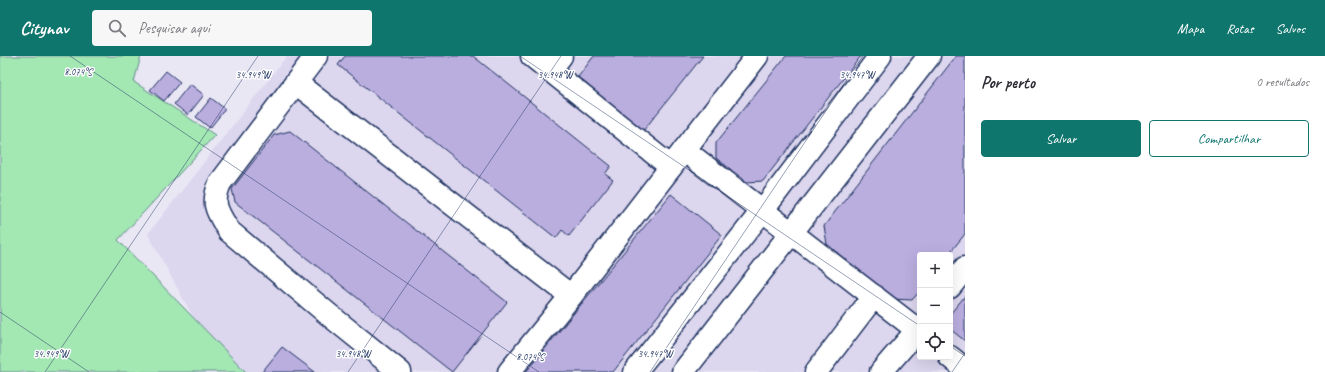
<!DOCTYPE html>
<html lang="pt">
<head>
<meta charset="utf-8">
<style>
  :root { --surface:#fff; --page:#f7f7f7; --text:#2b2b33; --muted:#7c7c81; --line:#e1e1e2; --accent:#0f766e }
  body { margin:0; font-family:Caveat,sans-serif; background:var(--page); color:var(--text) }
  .controls { position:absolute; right:12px; bottom:12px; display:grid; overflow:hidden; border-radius:4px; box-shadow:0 4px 16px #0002 }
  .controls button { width:36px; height:36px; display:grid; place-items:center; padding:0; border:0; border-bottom:1px solid var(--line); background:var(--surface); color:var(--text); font:20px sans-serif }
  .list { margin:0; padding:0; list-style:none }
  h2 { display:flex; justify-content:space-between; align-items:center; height:52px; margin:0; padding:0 16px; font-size:17px }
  h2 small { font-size:13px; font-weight:400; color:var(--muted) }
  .actions { display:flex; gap:8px; padding:12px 16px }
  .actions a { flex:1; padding:9px 0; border:1px solid var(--accent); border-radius:4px; text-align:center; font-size:14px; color:var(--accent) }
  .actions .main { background:var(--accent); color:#fff }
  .icon { flex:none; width:22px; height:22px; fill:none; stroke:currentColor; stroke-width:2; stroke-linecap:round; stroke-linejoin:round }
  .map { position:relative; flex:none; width:965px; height:316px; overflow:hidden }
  header { display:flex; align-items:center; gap:24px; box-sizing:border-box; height:56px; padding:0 20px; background:var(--accent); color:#fff }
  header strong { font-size:19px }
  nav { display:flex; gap:22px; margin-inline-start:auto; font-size:14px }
  .search { width:280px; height:36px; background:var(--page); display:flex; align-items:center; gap:10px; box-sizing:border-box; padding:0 14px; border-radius:4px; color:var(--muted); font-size:15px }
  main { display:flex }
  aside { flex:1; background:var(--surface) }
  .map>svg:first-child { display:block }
</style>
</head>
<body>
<header>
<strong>Citynav</strong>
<div class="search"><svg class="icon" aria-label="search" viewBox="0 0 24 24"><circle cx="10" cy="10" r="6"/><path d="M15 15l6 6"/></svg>Pesquisar aqui</div>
<nav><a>Mapa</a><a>Rotas</a><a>Salvos</a></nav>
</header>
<main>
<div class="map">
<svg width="965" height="316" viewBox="0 0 965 316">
  <rect width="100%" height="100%" fill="#eae7f5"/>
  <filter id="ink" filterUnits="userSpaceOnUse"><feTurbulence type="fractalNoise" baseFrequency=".025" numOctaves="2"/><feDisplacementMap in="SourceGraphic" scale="8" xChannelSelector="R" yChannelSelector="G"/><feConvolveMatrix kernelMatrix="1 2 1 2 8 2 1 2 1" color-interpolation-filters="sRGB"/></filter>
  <g filter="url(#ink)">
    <path fill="#dcd6ee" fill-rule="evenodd" d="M287 0H965V316H223L148 178ZM920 199H950V301H920Z"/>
    <polygon fill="#a3e7b3" stroke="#5f8b88" points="0,0 141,0 134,26 215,79 118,184 246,316 0,316"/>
    <g fill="#baaedf" stroke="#1b2f5e">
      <polygon points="345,0 473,0 611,110 605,118 613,124 569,180 562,174 556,182 338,9"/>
      <polygon points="594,0 703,0 643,75 578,21"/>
      <polygon points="786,0 861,0 763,125 747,126 716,102 716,87"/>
      <polygon points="956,0 965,0 965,178 948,199 920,199 920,235 912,244 892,243 827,188 824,170"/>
      <polygon points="166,15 180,26 164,45 150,34"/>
      <polygon points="190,28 204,39 188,59 174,48"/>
      <polygon points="211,42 225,53 210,72 196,61"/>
      <polygon points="290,75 507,246 452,316 235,146 232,133 274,79"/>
      <polygon points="671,138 722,179 613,316 526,316"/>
      <polygon points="965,240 965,285 950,273 950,258"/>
      <polygon points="282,291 315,316 262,316"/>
    </g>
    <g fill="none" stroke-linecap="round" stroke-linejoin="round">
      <g stroke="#1b2f5e" stroke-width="25">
        <g id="minor">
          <path d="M316 0 220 127C211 149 217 155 229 175L328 258 400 316"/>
          <polyline points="532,0 671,111"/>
          <polyline points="550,14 561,0"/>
          <polyline points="296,27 571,240"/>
          <polyline points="684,94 920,276"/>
          <polyline points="950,231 965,212"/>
          <polyline points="950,301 965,313"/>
          <polyline points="509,316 571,240 757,0"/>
          <polyline points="635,316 763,154 880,0"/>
          <polyline points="683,316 929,0"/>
          <polyline points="816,316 874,240"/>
          <polyline points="881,316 920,271"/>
        </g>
      </g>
      <use href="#minor" stroke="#fff" stroke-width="22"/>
    </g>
  </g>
  <path fill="none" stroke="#1b2f5e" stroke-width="1" stroke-opacity="0.45" d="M70 0 539 316M520 0 920 270M0 256 89 316M950 290 965 300M45 316 258 0M348 316 561 0M650 316 863 0M952 316 965 297"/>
  <g font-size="10" text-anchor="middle" fill="#1b2f5e" stroke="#fff" stroke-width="3" stroke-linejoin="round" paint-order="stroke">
    <text x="78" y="19">8.074°S</text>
    <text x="253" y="22">34.949°W</text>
    <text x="555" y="22">34.948°W</text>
    <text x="857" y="22">34.947°W</text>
    <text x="51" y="301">34.949°W</text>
    <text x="353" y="301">34.948°W</text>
    <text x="655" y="301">34.947°W</text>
    <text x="530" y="304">8.074°S</text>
  </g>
</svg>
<div class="controls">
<button>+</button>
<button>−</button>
<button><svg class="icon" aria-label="locate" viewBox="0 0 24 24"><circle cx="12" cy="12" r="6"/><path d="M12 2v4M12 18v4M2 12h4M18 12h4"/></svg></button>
</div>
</div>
<aside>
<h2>Por perto<small>0 resultados</small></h2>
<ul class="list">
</ul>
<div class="actions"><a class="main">Salvar</a><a>Compartilhar</a></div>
</aside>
</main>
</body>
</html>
